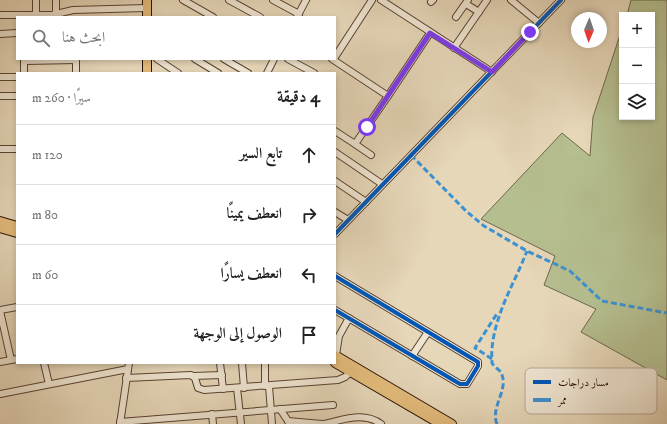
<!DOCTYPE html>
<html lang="ar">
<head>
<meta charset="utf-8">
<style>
  :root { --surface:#fff; --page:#f2f2f2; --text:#222; --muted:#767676; --line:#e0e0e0 }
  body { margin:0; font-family:"IM FELL DW Pica",Amiri,serif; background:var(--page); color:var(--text); direction:rtl }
  .controls { position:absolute; right:12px; top:12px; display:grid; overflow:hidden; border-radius:0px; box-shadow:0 2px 6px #0003 }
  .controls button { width:36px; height:36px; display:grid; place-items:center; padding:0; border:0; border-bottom:1px solid var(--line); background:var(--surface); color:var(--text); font:20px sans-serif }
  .compass { position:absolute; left:571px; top:12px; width:36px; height:36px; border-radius:50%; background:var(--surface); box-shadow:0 2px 6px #0003; rotate:182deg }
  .stop { position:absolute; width:12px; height:12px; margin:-9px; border:3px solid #7c3aed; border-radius:50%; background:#fff }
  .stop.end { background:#7c3aed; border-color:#fff; box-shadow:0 1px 4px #0008 }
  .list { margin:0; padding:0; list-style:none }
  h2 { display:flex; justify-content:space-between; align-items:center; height:52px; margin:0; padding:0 16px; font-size:17px }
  h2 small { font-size:13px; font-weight:400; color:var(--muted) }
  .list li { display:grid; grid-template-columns:26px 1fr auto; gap:12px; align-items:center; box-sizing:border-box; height:60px; padding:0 16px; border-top:1px solid var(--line) }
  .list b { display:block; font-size:15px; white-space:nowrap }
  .list em { font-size:13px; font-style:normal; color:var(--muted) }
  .icon { flex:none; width:22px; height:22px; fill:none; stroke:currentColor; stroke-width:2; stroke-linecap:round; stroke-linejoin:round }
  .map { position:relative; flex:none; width:667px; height:424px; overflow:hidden; direction:ltr }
  .search { position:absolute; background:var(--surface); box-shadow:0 2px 6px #0003; left:16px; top:16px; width:320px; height:44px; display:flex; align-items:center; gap:10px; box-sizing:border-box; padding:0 14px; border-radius:0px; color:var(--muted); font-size:15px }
  .panel { position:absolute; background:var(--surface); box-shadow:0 2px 6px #0003; left:16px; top:72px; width:320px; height:292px; border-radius:0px; direction:rtl }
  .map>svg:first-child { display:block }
</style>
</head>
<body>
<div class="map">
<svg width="667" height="424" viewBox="0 0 667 424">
  <rect width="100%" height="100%" fill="#e6d7b9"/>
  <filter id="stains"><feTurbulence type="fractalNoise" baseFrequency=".005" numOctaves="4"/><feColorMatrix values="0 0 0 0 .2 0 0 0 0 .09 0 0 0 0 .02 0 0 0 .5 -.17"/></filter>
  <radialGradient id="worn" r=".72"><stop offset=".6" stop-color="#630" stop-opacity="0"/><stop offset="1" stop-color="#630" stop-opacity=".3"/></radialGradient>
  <polygon fill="#b5be8f" stroke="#6e674a" points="631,0 667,0 667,380 581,332 596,309 544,285 555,256 481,219 562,133 590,156 593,117 622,29 622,117 652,117 652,15 627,15"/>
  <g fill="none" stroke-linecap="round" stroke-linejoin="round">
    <g stroke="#584231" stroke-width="8">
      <g id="minor">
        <polyline points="183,0 213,17"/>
        <polyline points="229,0 260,17"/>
        <polyline points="273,0 299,14"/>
        <polyline points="381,0 492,72"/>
        <polyline points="511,0 539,23"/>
        <polyline points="431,2 433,0"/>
        <polyline points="466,4 479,12"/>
        <polyline points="56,14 56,0"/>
        <polyline points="0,15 52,15 73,10 146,8"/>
        <polyline points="36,15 36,0"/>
        <polyline points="297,17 306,0"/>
        <polyline points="456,17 468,0"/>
        <polyline points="0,34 17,33"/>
        <polyline points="454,48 487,0"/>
        <polyline points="335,57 372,0"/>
        <polyline points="24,59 24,73"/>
        <polyline points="157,59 178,73"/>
        <polyline points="195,59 218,73"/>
        <polyline points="224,59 248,73"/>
        <polyline points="288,59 314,73"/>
        <polyline points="332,59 388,96 355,144 335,131"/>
        <polyline points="24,61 76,60"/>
        <polyline points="76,73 76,59"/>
        <polyline points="267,73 274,59"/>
        <polyline points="0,77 17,77"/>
        <polyline points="0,96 17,96"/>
        <polyline points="388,96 430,33"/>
        <polyline points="355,144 371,155"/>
        <polyline points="0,149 17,149"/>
        <polyline points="335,152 382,184"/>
        <polyline points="335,181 366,202"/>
        <polyline points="335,212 348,220"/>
        <polyline points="335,234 561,0"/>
        <polyline points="335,276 478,362 478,366 467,384 460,384 335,310"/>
        <polyline points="0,310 17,307"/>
        <polyline points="0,311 11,360"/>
        <polyline points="336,355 339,336 349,318"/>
        <polyline points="412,356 428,332"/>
        <polyline points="0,362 17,359"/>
        <polyline points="44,363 49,384"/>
        <polyline points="220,363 223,389"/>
        <polyline points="242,363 244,388"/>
        <polyline points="265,363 265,386"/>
        <polyline points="193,376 222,375"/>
        <polyline points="126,378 191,375 195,378 198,388 204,390 338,380 345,377 353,370"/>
        <polyline points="269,386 272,424"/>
        <polyline points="237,388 241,424"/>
        <polyline points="0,394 128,369"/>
        <polyline points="280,409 290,424"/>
        <polyline points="212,414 213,424"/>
        <polyline points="288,421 322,424"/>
        <polyline points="120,422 333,405"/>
        <polyline points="120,424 129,363"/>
        <path d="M324 424C342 420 364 411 381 424"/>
      </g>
    </g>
    <g stroke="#281004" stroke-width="10">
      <g id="major">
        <polyline points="147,0 147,17"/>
        <polyline points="147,59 147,73"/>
        <polyline points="0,221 17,226"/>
        <polyline points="0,228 17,233"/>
        <polyline points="335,355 452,424"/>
        <polyline points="335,363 440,424"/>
      </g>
    </g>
    <use href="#minor" stroke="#efe5d2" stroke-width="6"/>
    <use href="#major" stroke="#e3bc7c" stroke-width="8"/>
    <g stroke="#3c92d1" stroke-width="3" stroke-dasharray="6 3" stroke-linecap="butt">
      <polyline points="411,155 466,211 484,226 527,251 570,271 602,301 667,313"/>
      <polyline points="492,359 475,348 498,312"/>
      <path d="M497 424C490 408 508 391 502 375 501 370 495 368 492 363 489 323 513 287 527 251"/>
    </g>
    <g stroke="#efe5d2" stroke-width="6">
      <g id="cycleway">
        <polyline points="335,234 561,0"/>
        <polyline points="335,276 478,362 478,366 467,384 460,384 335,310"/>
      </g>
    </g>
    <use href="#cycleway" stroke="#0057b8" stroke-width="4"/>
  </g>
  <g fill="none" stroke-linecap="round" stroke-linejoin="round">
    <polyline stroke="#7c3aed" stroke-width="5" points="367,127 430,33 492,72 530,32"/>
  </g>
  <rect x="525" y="368" width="132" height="46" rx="6" fill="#efe5d2" stroke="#b3a594" stroke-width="1"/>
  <rect x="533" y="380" width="18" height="4" fill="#0057b8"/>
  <rect x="533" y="398" width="18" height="4" fill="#3c92d1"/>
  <g font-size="11" fill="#281004">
    <text x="558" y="386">مسار دراجات</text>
    <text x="558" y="404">ممر</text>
  </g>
  <rect width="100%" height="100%" filter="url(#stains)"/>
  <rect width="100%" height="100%" fill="url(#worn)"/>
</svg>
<div class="controls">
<button>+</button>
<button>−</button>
<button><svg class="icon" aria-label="layers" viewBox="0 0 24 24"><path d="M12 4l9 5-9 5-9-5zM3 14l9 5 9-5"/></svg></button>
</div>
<svg class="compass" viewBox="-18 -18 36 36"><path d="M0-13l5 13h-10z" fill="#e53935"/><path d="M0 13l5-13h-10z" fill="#767676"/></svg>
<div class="stop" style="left:367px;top:127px"></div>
<div class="stop end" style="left:530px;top:32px"></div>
<div class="search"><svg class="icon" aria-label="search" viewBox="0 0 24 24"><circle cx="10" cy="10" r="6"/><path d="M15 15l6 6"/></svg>ابحث هنا</div>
<section class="panel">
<h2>4 دقيقة<small>سيرًا · 260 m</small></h2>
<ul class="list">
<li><svg class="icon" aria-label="ahead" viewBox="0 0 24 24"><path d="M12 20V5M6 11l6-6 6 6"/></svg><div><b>تابع السير</b></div><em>120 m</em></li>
<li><svg class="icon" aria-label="right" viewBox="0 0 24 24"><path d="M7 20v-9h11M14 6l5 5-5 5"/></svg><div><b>انعطف يمينًا</b></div><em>80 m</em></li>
<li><svg class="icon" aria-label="left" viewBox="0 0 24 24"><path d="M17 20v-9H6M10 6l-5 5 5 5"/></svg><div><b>انعطف يسارًا</b></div><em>60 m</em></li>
<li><svg class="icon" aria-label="arrive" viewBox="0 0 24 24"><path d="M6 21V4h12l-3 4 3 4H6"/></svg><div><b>الوصول إلى الوجهة</b></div></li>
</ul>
</section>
</div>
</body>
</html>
